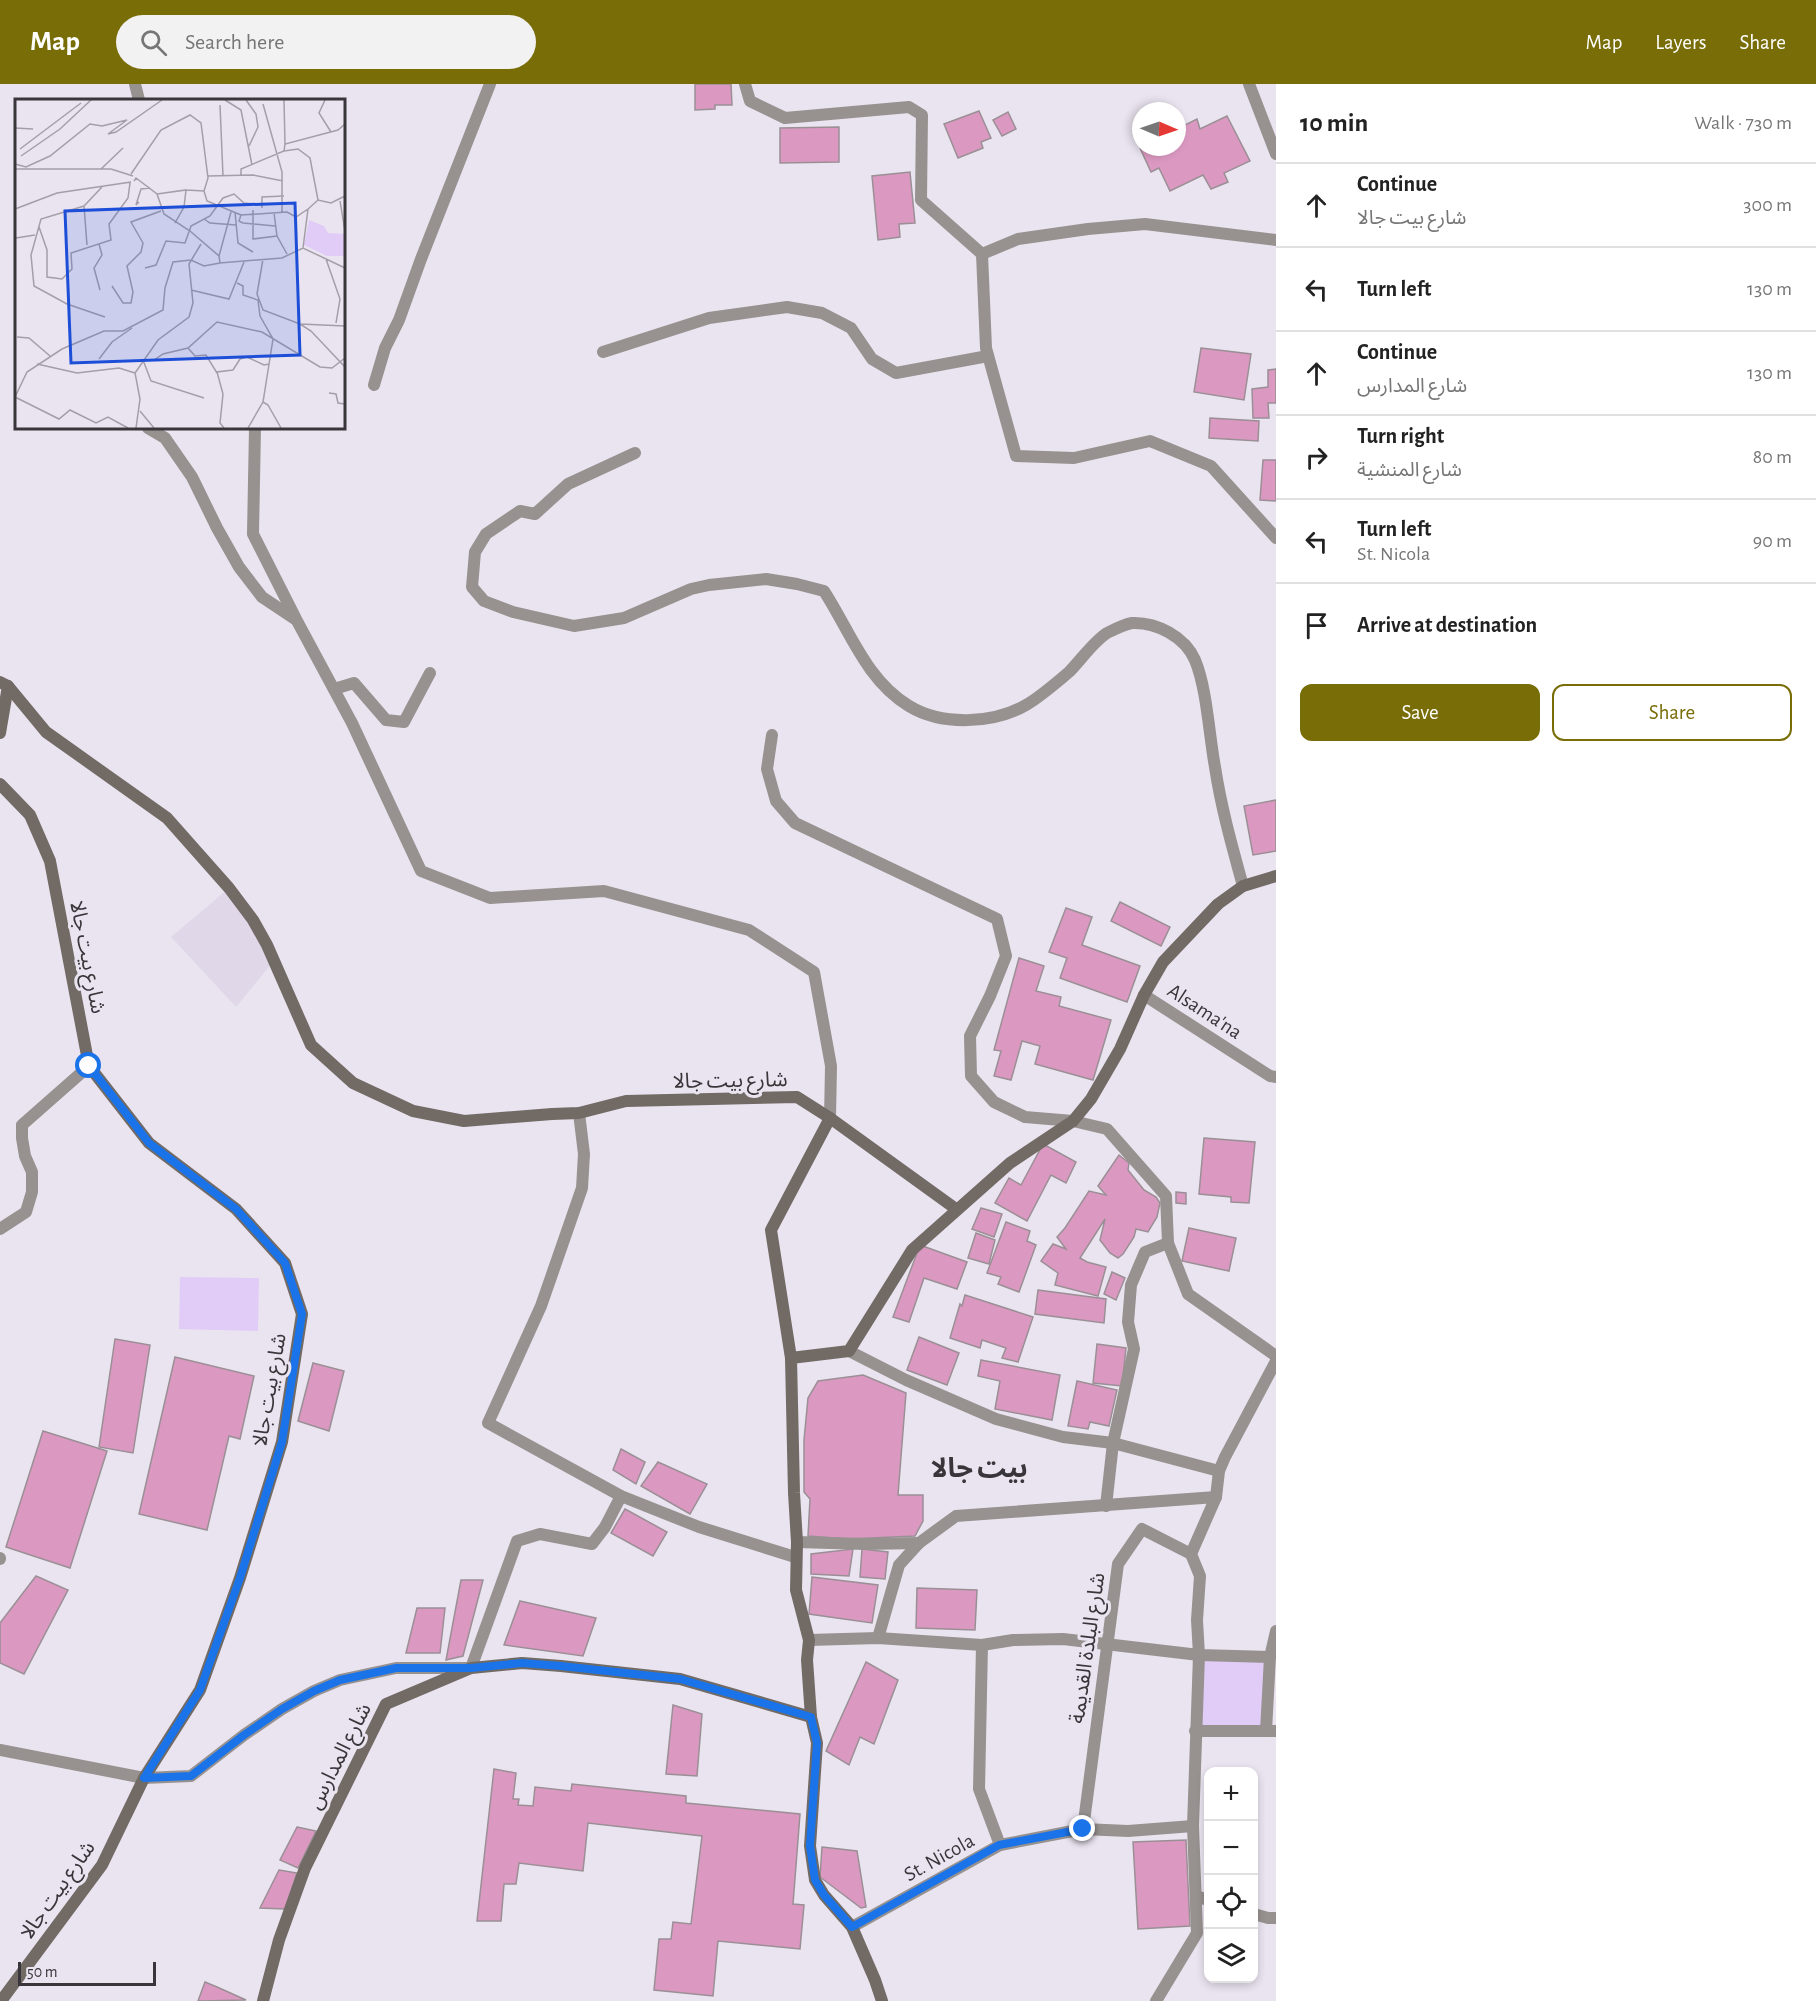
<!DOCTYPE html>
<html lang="en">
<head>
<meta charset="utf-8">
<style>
  :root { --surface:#fff; --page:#f2f2f2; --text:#222; --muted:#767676; --line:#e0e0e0; --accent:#796d08 }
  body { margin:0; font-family:"Alegreya Sans","Noto Sans Arabic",sans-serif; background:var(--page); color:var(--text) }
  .controls { position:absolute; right:18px; bottom:18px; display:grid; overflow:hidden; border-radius:12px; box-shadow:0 3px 9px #0003 }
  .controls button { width:54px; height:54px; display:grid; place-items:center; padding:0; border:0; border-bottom:2px solid var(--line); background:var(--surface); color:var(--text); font:30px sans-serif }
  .compass { position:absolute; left:1132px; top:18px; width:54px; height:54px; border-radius:50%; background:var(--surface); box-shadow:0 3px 9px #0003; rotate:92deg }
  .scale { position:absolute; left:18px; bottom:15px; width:138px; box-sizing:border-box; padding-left:6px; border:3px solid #38363a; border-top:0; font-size:16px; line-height:21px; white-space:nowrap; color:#38363a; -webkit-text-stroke:4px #eae4f0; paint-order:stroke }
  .stop { position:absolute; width:18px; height:18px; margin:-14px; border:4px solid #1a73e8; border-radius:50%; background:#fff }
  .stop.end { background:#1a73e8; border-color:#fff; box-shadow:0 2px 6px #0008 }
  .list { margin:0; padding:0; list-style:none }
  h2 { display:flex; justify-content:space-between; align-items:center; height:78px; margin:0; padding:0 24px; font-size:26px }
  h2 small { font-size:20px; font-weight:400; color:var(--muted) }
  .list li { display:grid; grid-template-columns:39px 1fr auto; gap:18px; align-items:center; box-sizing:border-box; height:84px; padding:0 24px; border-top:2px solid var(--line) }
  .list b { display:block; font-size:22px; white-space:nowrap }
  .list p { margin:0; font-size:20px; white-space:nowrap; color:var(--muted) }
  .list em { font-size:20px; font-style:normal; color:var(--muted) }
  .actions { display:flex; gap:12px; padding:18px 24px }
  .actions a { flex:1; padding:14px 0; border:2px solid var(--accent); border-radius:12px; text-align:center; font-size:21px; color:var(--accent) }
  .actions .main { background:var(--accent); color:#fff }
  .icon { flex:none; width:33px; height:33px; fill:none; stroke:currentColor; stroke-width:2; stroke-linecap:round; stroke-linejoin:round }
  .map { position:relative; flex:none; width:1276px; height:1917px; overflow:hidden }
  header { display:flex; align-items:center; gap:36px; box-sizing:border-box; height:84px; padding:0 30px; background:var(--accent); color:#fff }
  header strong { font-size:28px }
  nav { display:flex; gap:33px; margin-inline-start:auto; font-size:21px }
  .search { width:420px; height:54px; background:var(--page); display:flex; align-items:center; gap:15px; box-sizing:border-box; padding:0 21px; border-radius:33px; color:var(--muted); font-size:22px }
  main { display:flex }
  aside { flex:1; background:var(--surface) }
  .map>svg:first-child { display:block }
</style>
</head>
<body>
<header>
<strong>Map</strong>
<div class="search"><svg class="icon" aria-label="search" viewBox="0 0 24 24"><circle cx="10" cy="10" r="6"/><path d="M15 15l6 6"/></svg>Search here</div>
<nav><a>Map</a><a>Layers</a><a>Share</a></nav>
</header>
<main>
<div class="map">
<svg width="1276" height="1917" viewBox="0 0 1276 1917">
  <rect width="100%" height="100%" fill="#eae4f0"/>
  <polygon fill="#e0d7e9" points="229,804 273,878 236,923 171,853"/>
  <g fill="#e1ccf8">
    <polygon points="180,1193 259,1194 258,1247 179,1245"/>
    <polygon points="1199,1571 1270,1573 1266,1647 1195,1647"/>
  </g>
  <g fill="#db99c1" stroke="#9b8f96" stroke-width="1.5">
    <polygon points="695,0 731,0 732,21 715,21 715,25 695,26"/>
    <polygon points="979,27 991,54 981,58 983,64 958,74 944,40"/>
    <polygon points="1008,28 1016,45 1002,52 993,36"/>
    <polygon points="1227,32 1250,77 1224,89 1228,98 1211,105 1203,91 1170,107 1159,84 1151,88 1140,64 1177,63 1177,45 1197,35 1200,45"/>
    <polygon points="839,43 839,78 780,79 780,44"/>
    <polygon points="910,88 915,139 899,140 900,153 878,156 872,92"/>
    <polygon points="1201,264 1251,270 1244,316 1194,308"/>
    <polygon points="1276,285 1276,319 1268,319 1269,334 1253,334 1252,305 1268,303 1268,286"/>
    <polygon points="1210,334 1259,337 1258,357 1209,354"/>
    <polygon points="1263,376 1276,376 1276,417 1260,416"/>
    <polygon points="1276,716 1276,767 1253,771 1244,722"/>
    <polygon points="1120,818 1170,843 1161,862 1111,837"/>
    <polygon points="1066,824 1092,833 1082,861 1140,882 1127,918 1060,894 1067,874 1049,868"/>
    <polygon points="1019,874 1044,882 1036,907 1061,913 1059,922 1111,936 1093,996 1035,980 1040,962 1022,957 1011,996 994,992 1001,967 994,966"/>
    <polygon points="1204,1054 1255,1058 1249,1119 1231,1118 1231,1113 1199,1110"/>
    <polygon points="1043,1060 1076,1078 1066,1099 1051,1091 1027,1137 995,1119 1009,1094 1021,1101"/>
    <polygon points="1119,1071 1129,1079 1128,1086 1144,1106 1156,1113 1160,1119 1157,1133 1148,1148 1136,1145 1134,1153 1123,1170 1118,1174 1110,1169 1100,1156 1105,1135 1080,1174 1087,1178 1106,1183 1098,1212 1055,1201 1058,1189 1041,1177 1053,1160 1066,1165 1057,1153 1065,1144 1089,1107 1106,1111 1098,1102"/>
    <polygon points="1176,1108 1186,1109 1186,1120 1176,1119"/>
    <polygon points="981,1124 1002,1130 994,1153 972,1145"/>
    <polygon points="1006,1138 1030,1147 1027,1157 1036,1161 1019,1208 998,1200 1001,1193 987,1189"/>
    <polygon points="1189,1144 1236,1154 1229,1187 1182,1177"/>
    <polygon points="976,1149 995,1156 989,1180 968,1174"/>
    <polygon points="920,1161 967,1178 957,1205 924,1194 909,1238 893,1233"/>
    <polygon points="1112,1188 1125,1194 1116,1216 1104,1210"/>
    <polygon points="1038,1206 1106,1215 1104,1239 1035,1230"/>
    <polygon points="965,1211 1033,1233 1018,1278 1002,1274 1006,1264 982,1256 980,1264 950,1254 960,1220 962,1222"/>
    <polygon points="919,1253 959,1269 947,1301 907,1286"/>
    <polygon points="115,1255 150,1261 133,1369 99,1363"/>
    <polygon points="1097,1260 1126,1264 1122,1302 1093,1299"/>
    <polygon points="175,1273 254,1292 240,1355 229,1352 207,1446 139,1430"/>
    <polygon points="981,1276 1060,1291 1052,1336 995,1325 1000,1297 978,1292"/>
    <polygon points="313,1279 344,1287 329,1347 298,1337"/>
    <polygon points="863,1291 906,1309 898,1411 923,1411 923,1437 915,1452 848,1455 808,1452 810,1415 804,1408 804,1356 808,1314 818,1297"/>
    <polygon points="1077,1297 1117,1306 1109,1342 1090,1338 1088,1345 1068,1342"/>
    <polygon points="43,1347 107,1367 70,1484 6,1463"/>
    <polygon points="621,1365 645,1378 636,1400 613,1386"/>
    <polygon points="658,1378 707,1400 690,1430 641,1402"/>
    <polygon points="625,1425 667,1448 653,1472 611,1449"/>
    <polygon points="853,1465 849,1492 811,1490 811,1470"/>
    <polygon points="862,1465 888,1468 885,1495 860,1493"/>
    <polygon points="36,1492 68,1506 24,1590 0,1579 0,1539"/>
    <polygon points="812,1493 878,1501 872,1539 809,1530"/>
    <polygon points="461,1496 483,1496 463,1572 446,1576"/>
    <polygon points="917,1504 977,1506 975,1546 916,1544"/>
    <polygon points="520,1517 596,1534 583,1572 504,1561"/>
    <polygon points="417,1524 445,1524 440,1569 406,1569"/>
    <polygon points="866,1578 898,1596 874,1660 860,1653 849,1681 826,1667"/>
    <polygon points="673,1621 702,1630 697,1692 666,1690"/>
    <polygon points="494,1685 516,1689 513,1715 519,1715 518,1721 533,1722 535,1703 571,1707 572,1700 686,1712 686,1719 800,1730 793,1820 804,1821 800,1865 718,1857 713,1912 654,1906 659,1855 671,1855 673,1838 691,1840 702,1752 588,1739 583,1787 519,1779 516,1800 504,1800 501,1837 477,1837"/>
    <polygon points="297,1743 316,1747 298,1784 280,1776"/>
    <polygon points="1186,1756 1190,1842 1138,1845 1133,1758"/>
    <polygon points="822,1763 857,1767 866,1823 861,1824 820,1793"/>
    <polygon points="279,1786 297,1789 285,1825 260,1824"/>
    <polygon points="205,1898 217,1903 246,1916 198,1917"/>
  </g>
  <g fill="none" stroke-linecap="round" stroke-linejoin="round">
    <g stroke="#97928f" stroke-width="12">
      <polyline points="135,0 139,16"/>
      <polyline points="745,0 750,17 785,34 909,23 922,31 921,116 982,170 986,264 1016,372 1074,374 1150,357 1211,382 1276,454"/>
      <polyline points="1249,0 1276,70"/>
      <polyline points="982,170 1018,155 1088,145 1145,140 1276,156"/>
      <polyline points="603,268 709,234 787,223 822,229 851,244 872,275 896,289 988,272"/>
      <polyline points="374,301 385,264 399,236 421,175 490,0"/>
      <polyline points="148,344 165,354 192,393 217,444 239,483 262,513 295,535"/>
      <polyline points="255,344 253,450 296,535 352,639 421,787 490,814 604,807 749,846 814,888 831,982 830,1034"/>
      <path d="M635 369 568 400 535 430 520 427 486 450 475 468 472 503 484 517 513 528 574 542 624 534 691 505 709 501 766 495 797 500 824 507C850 547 866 596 909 622 942 642 993 640 1026 621 1040 613 1056 599 1069 588 1081 576 1093 558 1107 549 1113 546 1125 540 1132 539 1157 538 1185 553 1195 576 1207 605 1209 651 1215 683 1221 723 1232 762 1243 802"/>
      <polyline points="334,605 354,599 386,636 404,638 430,589"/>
      <polyline points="772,651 767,685 776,717 795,739 997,835 1006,872 990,912 970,952 971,992 994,1018 1025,1033 1073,1037 1107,1045 1166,1112 1168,1159 1188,1210 1276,1272"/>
      <polyline points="1144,911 1270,992 1276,993"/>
      <polyline points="579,1029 584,1070 582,1104 541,1222 488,1339 621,1412 699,1443 795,1473"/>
      <polyline points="0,1145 26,1128 32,1108 32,1088 25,1072 22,1054 22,1041 89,982"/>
      <polyline points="849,1267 906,1296 996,1335 1063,1353 1113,1359 1219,1387"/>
      <polyline points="1106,1422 1113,1359 1134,1265 1128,1238 1131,1201 1145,1168 1168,1159"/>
      <polyline points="797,1458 865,1460 919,1459"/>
      <polyline points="0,1474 0,1475"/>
      <polyline points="878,1554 899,1481 919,1459 956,1432 1216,1413"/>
      <polyline points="809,1556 878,1554 982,1561"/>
      <polyline points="1195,1647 1276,1647"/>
      <polyline points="1266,1647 1270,1573 1276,1547"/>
      <polyline points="0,1666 144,1694 191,1692 244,1651 282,1625 314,1607 340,1596 396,1584 471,1584 517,1457 540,1450 592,1460 605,1443 621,1412"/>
      <polyline points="1083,1745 1118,1480 1142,1445 1191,1470 1216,1413 1219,1387 1225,1373 1276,1277"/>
      <polyline points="1000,1761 979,1705 982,1561 1013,1556 1063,1555 1199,1571 1270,1573"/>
      <polyline points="1196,1812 1208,1816"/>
      <polyline points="1254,1830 1268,1834 1276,1834"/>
      <polyline points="852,1843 1000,1761 1083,1745 1128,1747 1193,1742"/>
      <polyline points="1156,1917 1197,1849 1193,1742 1199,1571 1197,1536 1200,1492 1191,1470"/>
    </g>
    <g stroke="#716a65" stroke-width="12">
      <polyline points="0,598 8,602 46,648 167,734 229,804 253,836 267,861 311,961 353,999 413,1027 464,1037 552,1030 579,1029 626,1017 797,1013 830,1034 956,1125"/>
      <polyline points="0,649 8,602"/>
      <polyline points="0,700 30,731 50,777 89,982 149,1059 236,1125 285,1179 302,1230 282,1358 240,1494 200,1606 144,1694 102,1781 1,1917"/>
      <polyline points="791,1274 771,1146 830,1034"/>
      <polyline points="263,1917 279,1856 305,1784 386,1620 471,1584 522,1579 561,1582 680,1595 811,1633"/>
      <polyline points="882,1917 875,1896 852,1843 824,1811 815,1796 810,1762 817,1659 811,1633 807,1576 809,1556 796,1506 797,1458 794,1409 791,1274 849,1267 912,1166 1010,1079 1073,1037 1091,1015 1120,965 1144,911 1163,878 1218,820 1243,802 1276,792"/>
    </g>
  </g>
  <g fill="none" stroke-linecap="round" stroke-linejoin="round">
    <polyline stroke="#1a73e8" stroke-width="8" points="89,982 149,1059 236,1125 285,1179 302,1230 282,1358 240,1494 200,1606 144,1694 191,1692 244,1651 282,1625 314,1607 340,1596 396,1584 471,1584 522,1579 561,1582 680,1595 811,1633 817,1659 810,1762 815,1796 824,1811 852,1843 999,1761 1083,1745"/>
  </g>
  <g text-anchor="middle" stroke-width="6" stroke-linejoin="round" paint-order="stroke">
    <g font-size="21" fill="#38363a" stroke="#eae4f0">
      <text transform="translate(88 873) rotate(79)" y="7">شارع بيت جالا</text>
      <text transform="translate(1205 927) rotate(33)" y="7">Alsama'na</text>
      <text transform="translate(730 996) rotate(-1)" y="7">شارع بيت جالا</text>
      <text transform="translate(269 1306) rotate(-80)" y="7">شارع بيت جالا</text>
      <text transform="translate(1087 1564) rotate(-82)" y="7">شارع البلدة القديمة</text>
      <text transform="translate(339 1672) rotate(-63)" y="7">شارع المدارس</text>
      <text transform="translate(939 1773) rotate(-29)" y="7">St. Nicola</text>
      <text transform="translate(57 1806) rotate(-55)" y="7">شارع بيت جالا</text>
    </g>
    <g font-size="27" font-weight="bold" fill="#38363a" stroke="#eae4f0">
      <text x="979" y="1393">بيت جالا</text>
    </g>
  </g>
  <g transform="translate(15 15)">
    <rect width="330" height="330" fill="#eae4f0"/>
    <path d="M294 121 309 127 313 134 330 135 329 157H312L289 146Z" fill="#e1ccf8"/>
    <path fill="none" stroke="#a39ea7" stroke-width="1.5" d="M210 1 226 11 237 66M231 1 241 15 243 28 234 47M269 1 270 45M310 1 304 14 316 33M248 5 267 73V114M205 6 208 77M0 29 18 30M5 50 66 4M269 52 283 50 295 59 303 101M6 57 45 30 76 1M0 65 11 68 35 57 75 25 87 27 112 21 93 35 101 33 147 1M0 70H96L118 77M86 70 108 49M116 75 146 31 175 16 186 24 193 79 189 92 171 91M226 76V70L269 52 270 45 323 31 330 25M193 77 238 76 268 82M119 82 121 79 142 95 149 115 175 132 204 157 205 164 267 159 288 149 330 169M87 88 69 107 26 120 16 156 19 187 52 205 90 218M189 92 192 102 226 116 224 122 228 124 260 127M142 95 171 91 169 108 160 124M325 102 330 132M124 103 121 106 126 90 135 89M69 107 72 146M247 109V98L269 97M0 110 42 94 116 83M238 111V140L262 137M220 113 223 144 238 153M259 114 262 137 272 155M226 116 272 113 281 118 293 110M189 120 195 124 221 126M24 128 32 151V178L47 180 57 170 56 154 96 141 94 125 113 99 115 84M1 139 20 136M84 145 87 156 79 169 85 191M288 149 293 110 303 101 316 104 330 97M204 157 216 113M248 160 242 195 248 211 285 225 330 227M311 160 325 200 321 224M130 169 141 166 151 142 170 144 176 127 195 117 208 99 219 95 229 104 247 106M222 184 228 187V196L243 201 245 217 258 240 248 303 233 329M97 187 108 204H116L118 193 112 167 126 153 128 144 116 123 146 112M176 191 214 200 229 163M285 225 296 232 330 268M2 238 14 239 35 257M173 249 180 257 191 256 202 274M84 260 97 243 117 229M22 265 62 274 104 269 120 274M314 294 321 295 323 304 330 305M0 298 12 273 47 250 89 232H108L148 211 150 189 158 163 176 161 189 167 205 164M0 298 44 320 55 311 81 324 93 318 113 329M189 299 136 282 128 261H139L148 255 173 249 202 223 247 233 305 268 317 269 330 259M248 303 253 306 266 329M125 312 139 329M121 329 125 300 120 274 143 241 174 218 178 204 174 165 186 145M209 329 205 324 208 295 202 273 218 271 225 260 232 258 249 266 254 265"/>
    <path fill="#1d4ed8" fill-opacity="0.15" stroke="#1d4ed8" stroke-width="3" d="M280 104 285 256 56 264 50 112Z"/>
    <rect width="330" height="330" fill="none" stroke="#38363a" stroke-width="3"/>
  </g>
</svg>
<div class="controls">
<button>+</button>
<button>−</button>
<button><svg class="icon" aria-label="locate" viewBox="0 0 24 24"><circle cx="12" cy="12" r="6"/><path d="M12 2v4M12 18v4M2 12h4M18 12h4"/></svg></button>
<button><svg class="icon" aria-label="layers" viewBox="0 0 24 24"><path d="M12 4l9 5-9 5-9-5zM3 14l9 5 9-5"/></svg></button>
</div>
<svg class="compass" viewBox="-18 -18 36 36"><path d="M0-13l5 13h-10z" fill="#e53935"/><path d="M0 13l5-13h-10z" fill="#767676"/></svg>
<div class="scale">50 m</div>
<div class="stop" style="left:89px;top:982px"></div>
<div class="stop end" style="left:1083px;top:1745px"></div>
</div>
<aside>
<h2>10 min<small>Walk · 730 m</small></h2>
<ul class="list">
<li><svg class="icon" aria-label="ahead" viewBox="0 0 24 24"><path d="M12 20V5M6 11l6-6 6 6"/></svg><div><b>Continue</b><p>شارع بيت جالا</p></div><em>300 m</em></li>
<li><svg class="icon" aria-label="left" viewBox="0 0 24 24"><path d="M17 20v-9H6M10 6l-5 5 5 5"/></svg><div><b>Turn left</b></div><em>130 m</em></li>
<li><svg class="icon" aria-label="ahead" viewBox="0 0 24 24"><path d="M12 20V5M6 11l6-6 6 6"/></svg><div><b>Continue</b><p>شارع المدارس</p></div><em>130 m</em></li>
<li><svg class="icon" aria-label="right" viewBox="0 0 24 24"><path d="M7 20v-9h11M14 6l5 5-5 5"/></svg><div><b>Turn right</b><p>شارع المنشية</p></div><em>80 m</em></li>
<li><svg class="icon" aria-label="left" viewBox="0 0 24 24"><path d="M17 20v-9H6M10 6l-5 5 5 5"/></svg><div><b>Turn left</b><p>St. Nicola</p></div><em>90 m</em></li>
<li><svg class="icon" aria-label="arrive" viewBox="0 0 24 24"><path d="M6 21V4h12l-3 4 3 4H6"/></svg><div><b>Arrive at destination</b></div></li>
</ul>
<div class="actions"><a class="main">Save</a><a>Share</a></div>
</aside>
</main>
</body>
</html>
